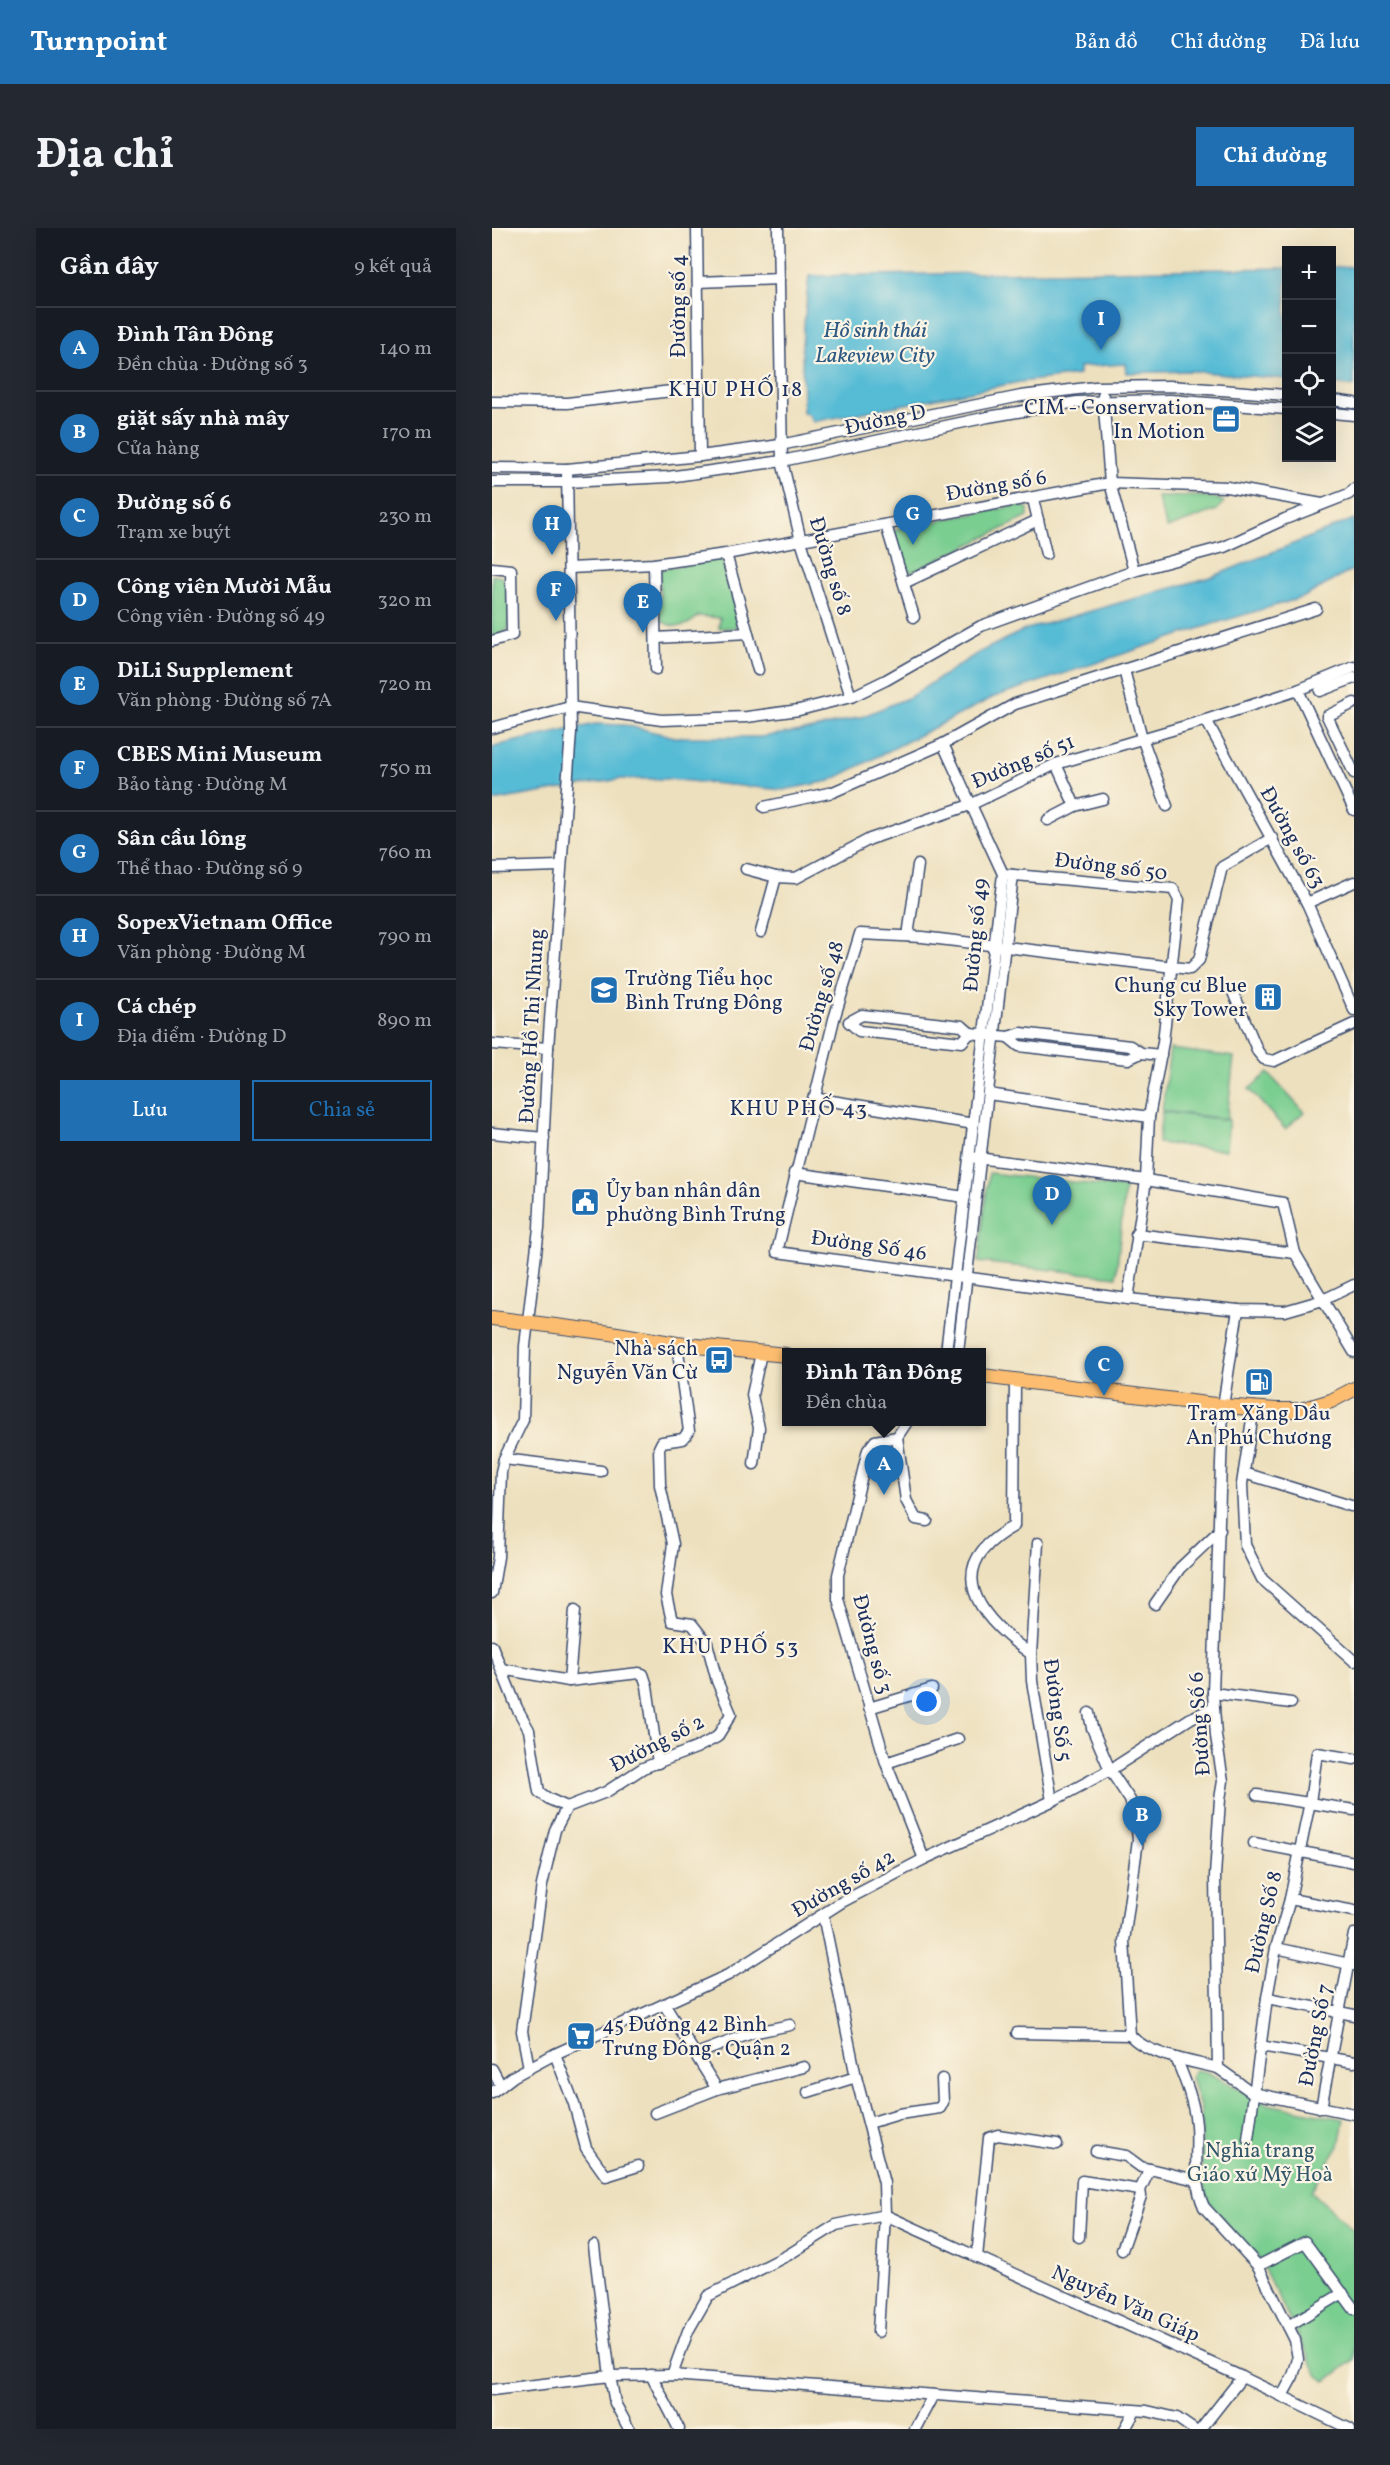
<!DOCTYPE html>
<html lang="vi">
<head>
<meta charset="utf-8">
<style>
  :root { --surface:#171b24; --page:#242831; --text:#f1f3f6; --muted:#9ea1a6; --line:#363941; --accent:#1f6fb2 }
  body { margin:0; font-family:Vollkorn,serif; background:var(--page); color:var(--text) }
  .controls { position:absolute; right:18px; top:18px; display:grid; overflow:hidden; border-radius:0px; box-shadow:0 6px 24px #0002 }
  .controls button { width:54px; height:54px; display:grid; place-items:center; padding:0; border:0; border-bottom:2px solid var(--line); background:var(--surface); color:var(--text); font:30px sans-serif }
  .you { position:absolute; left:435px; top:1474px; width:21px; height:21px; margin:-15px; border:4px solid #fff; border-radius:50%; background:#1a73e8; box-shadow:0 0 0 9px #1a73e833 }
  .badge { display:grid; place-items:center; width:39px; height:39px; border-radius:50%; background:var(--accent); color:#fff; font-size:20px; font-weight:700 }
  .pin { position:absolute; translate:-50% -50px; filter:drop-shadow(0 2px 3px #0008) }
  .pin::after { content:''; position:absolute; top:32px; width:21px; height:18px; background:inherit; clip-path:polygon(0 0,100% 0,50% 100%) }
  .popup { position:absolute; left:290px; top:1120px; width:204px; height:78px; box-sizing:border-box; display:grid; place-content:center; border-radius:0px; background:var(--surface); filter:drop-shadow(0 2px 4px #0005); font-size:20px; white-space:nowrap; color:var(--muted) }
  .popup b { font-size:22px; color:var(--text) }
  .popup::after { content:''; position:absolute; left:50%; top:100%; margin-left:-12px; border:12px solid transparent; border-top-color:var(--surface) }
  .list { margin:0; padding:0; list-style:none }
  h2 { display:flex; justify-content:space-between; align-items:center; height:78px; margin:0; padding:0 24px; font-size:26px }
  h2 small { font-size:20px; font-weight:400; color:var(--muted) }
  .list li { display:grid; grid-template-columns:39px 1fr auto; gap:18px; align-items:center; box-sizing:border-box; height:84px; padding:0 24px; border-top:2px solid var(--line) }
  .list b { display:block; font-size:22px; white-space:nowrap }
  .list p { margin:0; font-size:20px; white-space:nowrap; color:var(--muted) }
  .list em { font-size:20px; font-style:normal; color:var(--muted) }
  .actions { display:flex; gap:12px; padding:18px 24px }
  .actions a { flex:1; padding:14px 0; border:2px solid var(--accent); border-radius:0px; text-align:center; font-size:21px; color:var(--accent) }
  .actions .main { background:var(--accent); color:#fff }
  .icon { flex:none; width:33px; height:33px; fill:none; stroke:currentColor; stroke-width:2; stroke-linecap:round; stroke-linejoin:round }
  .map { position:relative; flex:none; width:862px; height:2201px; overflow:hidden; border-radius:0px }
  header { display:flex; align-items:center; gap:36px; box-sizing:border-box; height:84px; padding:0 30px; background:var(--accent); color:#fff }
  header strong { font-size:28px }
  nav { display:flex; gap:33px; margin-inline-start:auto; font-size:21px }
  .intro { display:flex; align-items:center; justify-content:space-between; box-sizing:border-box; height:144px; padding:0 36px }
  h1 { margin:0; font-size:42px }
  .button { padding:15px 27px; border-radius:0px; background:var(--accent); color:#fff; font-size:21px; font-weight:700 }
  main { display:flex; gap:36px; padding:0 36px }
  aside { flex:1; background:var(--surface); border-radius:0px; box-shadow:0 6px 24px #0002 }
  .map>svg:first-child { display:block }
</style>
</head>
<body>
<header>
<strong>Turnpoint</strong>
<nav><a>Bản đồ</a><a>Chỉ đường</a><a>Đã lưu</a></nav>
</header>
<div class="intro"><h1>Địa chỉ</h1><a class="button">Chỉ đường</a></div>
<main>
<aside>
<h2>Gần đây<small>9 kết quả</small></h2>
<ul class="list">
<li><span class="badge">A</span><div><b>Đình Tân Đông</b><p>Đền chùa · Đường số 3</p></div><em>140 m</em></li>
<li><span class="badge">B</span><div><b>giặt sấy nhà mây</b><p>Cửa hàng</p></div><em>170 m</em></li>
<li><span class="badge">C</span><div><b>Đường số 6</b><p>Trạm xe buýt</p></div><em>230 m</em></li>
<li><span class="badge">D</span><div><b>Công viên Mười Mẫu</b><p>Công viên · Đường số 49</p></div><em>320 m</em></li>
<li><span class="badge">E</span><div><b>DiLi Supplement</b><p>Văn phòng · Đường số 7A</p></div><em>720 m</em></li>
<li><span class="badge">F</span><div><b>CBES Mini Museum</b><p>Bảo tàng · Đường M</p></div><em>750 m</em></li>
<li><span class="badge">G</span><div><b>Sân cầu lông</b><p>Thể thao · Đường số 9</p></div><em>760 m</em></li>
<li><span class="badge">H</span><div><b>SopexVietnam Office</b><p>Văn phòng · Đường M</p></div><em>790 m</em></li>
<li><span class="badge">I</span><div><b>Cá chép</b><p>Địa điểm · Đường D</p></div><em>890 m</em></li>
</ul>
<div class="actions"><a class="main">Lưu</a><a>Chia sẻ</a></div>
</aside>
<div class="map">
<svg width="862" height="2201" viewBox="0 0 862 2201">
  <rect width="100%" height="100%" fill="#fcf5e5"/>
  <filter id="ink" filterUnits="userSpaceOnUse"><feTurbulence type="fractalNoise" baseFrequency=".0167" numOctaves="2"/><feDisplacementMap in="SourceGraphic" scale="12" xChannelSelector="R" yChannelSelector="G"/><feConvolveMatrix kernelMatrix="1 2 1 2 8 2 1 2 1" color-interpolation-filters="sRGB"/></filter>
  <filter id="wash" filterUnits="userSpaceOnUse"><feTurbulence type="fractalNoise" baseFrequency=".008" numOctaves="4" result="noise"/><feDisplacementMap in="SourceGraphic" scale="24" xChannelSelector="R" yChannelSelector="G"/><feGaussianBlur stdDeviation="1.35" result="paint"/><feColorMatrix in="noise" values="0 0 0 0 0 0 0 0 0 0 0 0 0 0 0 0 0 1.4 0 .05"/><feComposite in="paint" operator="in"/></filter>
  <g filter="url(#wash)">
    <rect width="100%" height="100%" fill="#ede0be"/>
    <g fill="#7ace90" stroke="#4a7e77" stroke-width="1.5">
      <path d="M665 269C682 269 719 265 732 274L725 282 675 300Z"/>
      <polygon points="527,277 536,280 536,289 419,344 413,339 401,306 404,301"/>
      <path d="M227 331 231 334 246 391 243 400H227L228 390 206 388C194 401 182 401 168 392V345L170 341Z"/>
      <polygon points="0,347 10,349 16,359 17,399 13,404 0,409"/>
      <polygon points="678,821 742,829 735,891 670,883"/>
      <polygon points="776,845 812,884 793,901 757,861"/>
      <polygon points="670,884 737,892 734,922 666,915"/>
      <polygon points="497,945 633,960 624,1049 486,1034"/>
      <polygon points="704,1842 715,1844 775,1876 852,1891 847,1918 819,1963 862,2003 862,2132 834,2153 826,2148 765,2027 756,2021 722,1982 714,1968 710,1952 709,1882 699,1850"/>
    </g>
    <g fill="#57bbd5" stroke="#39759a" stroke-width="1.5">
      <polygon points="840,39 862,39 862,159 840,156"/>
      <polygon points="794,40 794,151 698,143 634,145 633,136 587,139 587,147 528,154 321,194 316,186 311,184 310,117 317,48"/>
      <polygon points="862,291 862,341 812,369 721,396 502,469 338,553 291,562 176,551 128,551 0,573 0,520 15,515 103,496 133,497 183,509 268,509 322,501 369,489 418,469 486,425 532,402 722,348"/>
    </g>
  </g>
  <g filter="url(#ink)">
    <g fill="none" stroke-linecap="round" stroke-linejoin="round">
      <g stroke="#3a4a6c" stroke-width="13">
        <g id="minor">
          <polyline points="205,0 208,228"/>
          <polyline points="286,0 290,233 309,313 359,469"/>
          <polyline points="206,54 287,51"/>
          <polyline points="611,168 618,255 642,343"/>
          <polyline points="840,172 862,175"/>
          <polyline points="0,174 75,175 206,160"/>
          <polyline points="840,185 862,187"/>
          <polyline points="0,240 75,241 208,228 288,217 529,168 603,159 678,158 794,167"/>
          <polyline points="0,254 75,254 176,249 290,233 496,189 585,174 678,172 794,181"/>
          <polyline points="546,292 554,326"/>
          <polyline points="394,297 422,389"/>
          <polyline points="234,326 266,442"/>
          <polyline points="162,336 164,441"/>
          <polyline points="0,340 19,342 20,407 0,413"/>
          <polyline points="77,340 162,336 234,326 618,255 735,259 830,276"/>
          <polyline points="412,355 546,292 541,271"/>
          <polyline points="164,410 256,405"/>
          <polyline points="632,442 650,510 675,578"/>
          <polyline points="806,462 862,582"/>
          <polyline points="828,463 862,450"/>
          <polyline points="862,475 835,488 862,545"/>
          <polyline points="714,492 815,675 862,782"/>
          <polyline points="0,500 78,479 170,492 255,489 307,482 359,469 394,452 489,398 642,343 732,319 793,291 857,266 862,261"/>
          <polyline points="451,516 511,646 454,1124"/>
          <polyline points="564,536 583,578"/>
          <polyline points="272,579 341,564 451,516 523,476 824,381"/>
          <polyline points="556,592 583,578 611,571"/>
          <polyline points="0,640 68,638"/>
          <polyline points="254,641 284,649 304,650 378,611 478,577 564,536 714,492 806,462 862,439"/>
          <polyline points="511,646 681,661 687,672 671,814 657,889 654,952 791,975 803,1025 831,1072 793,1083 746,1082 636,1071"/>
          <polyline points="815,675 862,654"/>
          <polyline points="269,704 284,649"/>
          <polyline points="416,708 426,637"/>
          <polyline points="741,764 766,824 772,831 782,833 862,796"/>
          <polyline points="357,794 367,803 470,814 478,805"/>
          <polyline points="357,794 370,787 470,798 478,805"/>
          <polyline points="478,805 516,809 529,805 638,818 649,825 669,827"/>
          <polyline points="516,809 527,818 636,831 649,825"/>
          <polyline points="0,816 56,820"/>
          <polyline points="496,866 657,889"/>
          <polyline points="321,870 482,896"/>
          <polyline points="0,905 52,910"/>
          <polyline points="478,929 654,952 636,1071 285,1024 342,791 368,706 430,709 698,741 707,732 730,639 780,610"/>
          <polyline points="302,945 473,969"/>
          <polyline points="644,1006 803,1025"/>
          <polyline points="862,1057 831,1072 862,1124"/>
          <polyline points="746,1082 731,1178 721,1465 724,1508 731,1553 728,1571 723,1648 726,1840 761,1865 862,1886"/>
          <polyline points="466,1124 521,647"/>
          <path d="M523 1151 522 1298C447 1339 486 1389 539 1426L540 1453 560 1573"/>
          <polyline points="762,1179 750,1256 753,1317 770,1351 862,1433"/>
          <polyline points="415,1194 405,1209 383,1213 376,1222 346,1347 346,1371 394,1535 432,1631"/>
          <polyline points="405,1209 414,1272 424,1291 435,1293"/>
          <polyline points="12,1231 109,1243"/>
          <polyline points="262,1236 267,1200 260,1167 269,1125"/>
          <polyline points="752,1245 859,1278"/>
          <polyline points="0,1365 6,1329 9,1244 12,1231 31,1192 33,1118 47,1000 56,820 79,504 75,241"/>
          <polyline points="663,1376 688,1340 728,1302"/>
          <polyline points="0,1418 25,1480 37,1502 47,1564 57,1571 75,1579"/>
          <polyline points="539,1426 546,1315"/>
          <polyline points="9,1441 77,1453 83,1382"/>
          <polyline points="77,1453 147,1445 151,1446 155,1458 166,1535"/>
          <polyline points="721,1465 799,1475"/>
          <polyline points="377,1480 440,1461"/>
          <path d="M597 1485 600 1500 618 1542 638 1572 644 1592 646 1612 632 1713 638 1807C655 1827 702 1834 726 1840"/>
          <polyline points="394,1535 466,1511"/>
          <polyline points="765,1567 862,1582"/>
          <polyline points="75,1579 114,1564 151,1540 204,1520 225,1509 239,1486 225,1453 215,1415 200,1396 180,1393 174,1367 181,1316 168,1257 167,1220 170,1214 191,1211 197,1203 185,1116"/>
          <polyline points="762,1615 862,1634"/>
          <polyline points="798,1671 862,1683"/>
          <polyline points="331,1687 364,1849 392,1955 393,1987 386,2104"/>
          <polyline points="784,1720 862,1737"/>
          <polyline points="775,1770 862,1787"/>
          <polyline points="172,1776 225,1861 312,1839"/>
          <polyline points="525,1805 638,1807"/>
          <polyline points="768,1818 862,1834"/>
          <polyline points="63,1826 82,1876 94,1920 114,1948 146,1938"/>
          <polyline points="204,1826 260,1805 298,1797"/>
          <path d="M684 1830C693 1852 702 1873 704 1897 706 1925 700 1953 712 1979L766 2038 803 2112 806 2131 801 2148 790 2168"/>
          <polyline points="37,1840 30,1803 50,1657 63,1602 75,1579"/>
          <polyline points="0,1841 9,1858"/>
          <polyline points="316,1864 364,1849"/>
          <polyline points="0,1865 22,1848 63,1826 236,1747 350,1674 432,1631 560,1573 618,1542 699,1490 722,1480"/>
          <polyline points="829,1880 862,1706"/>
          <polyline points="163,1885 225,1861"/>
          <polyline points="377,1895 407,1886 448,1880 451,1874 450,1851"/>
          <polyline points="756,1911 775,1770 784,1720 798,1671 818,1574 825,1525 862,1531"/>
          <polyline points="604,1923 634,1928 649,1939 704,1952"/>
          <polyline points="393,1987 750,2149 858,2201"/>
          <polyline points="587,2009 590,1953 648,1962 658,1941"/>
          <polyline points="102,2018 118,2148 123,2175 137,2201"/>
          <polyline points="630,2022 649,1968 648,1962"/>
          <polyline points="485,2029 497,1910 506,1907 565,1916"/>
          <polyline points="766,2038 813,2014 862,2081"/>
          <polyline points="796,2098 851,2065"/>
          <polyline points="159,2147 187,2201"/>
          <polyline points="180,2147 196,2103 216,2068 296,2027 344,1997 393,1987"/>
          <polyline points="0,2162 118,2148 180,2147 655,2183 685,2190 701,2201"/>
          <polyline points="423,2201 441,2167"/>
          <polyline points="633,2201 643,2183"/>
          <polyline points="709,2201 750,2149"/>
        </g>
      </g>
      <g stroke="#3a4a6c" stroke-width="16">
        <g id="major">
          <polyline points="0,1090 119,1105 185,1116 294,1127"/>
          <polyline points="490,1148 731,1178 784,1182 809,1182 839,1173 862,1161"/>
        </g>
      </g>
      <use href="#minor" stroke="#fff" stroke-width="10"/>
      <use href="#major" stroke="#fcbd6f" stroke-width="14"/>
    </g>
  </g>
  <defs>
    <g id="office-square" transform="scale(1.5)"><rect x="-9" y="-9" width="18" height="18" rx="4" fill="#1f6fb2" stroke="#fcf5e5"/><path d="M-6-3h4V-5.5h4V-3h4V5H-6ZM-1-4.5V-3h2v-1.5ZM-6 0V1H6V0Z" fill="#fff"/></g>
    <g id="school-square" transform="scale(1.5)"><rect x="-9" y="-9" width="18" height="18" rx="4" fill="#1f6fb2" stroke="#fcf5e5"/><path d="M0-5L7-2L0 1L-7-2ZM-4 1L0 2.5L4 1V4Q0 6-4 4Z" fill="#fff"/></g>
    <g id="building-square" transform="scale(1.5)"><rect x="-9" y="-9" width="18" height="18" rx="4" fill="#1f6fb2" stroke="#fcf5e5"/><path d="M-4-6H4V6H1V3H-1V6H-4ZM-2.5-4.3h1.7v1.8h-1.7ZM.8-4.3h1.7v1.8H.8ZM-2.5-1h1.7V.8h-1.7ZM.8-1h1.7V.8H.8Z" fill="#fff"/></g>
    <g id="civic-square" transform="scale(1.5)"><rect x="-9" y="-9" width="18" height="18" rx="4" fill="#1f6fb2" stroke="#fcf5e5"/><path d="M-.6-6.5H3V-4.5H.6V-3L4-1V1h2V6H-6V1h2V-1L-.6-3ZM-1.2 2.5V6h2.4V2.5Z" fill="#fff"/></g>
    <g id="bus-square" transform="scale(1.5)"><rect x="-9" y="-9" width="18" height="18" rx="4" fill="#1f6fb2" stroke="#fcf5e5"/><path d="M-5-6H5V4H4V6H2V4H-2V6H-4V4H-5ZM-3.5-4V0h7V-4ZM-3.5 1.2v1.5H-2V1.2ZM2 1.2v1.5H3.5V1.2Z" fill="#fff"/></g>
    <g id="fuel-square" transform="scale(1.5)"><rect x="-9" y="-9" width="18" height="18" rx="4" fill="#1f6fb2" stroke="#fcf5e5"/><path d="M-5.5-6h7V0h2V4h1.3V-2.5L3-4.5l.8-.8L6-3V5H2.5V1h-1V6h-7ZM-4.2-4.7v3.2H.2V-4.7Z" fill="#fff"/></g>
    <g id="supermarket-square" transform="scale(1.5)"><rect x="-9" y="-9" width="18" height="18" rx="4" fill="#1f6fb2" stroke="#fcf5e5"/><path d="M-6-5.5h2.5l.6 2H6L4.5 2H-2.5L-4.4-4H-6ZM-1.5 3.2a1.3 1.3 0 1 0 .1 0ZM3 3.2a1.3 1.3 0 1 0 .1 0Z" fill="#fff"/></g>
  </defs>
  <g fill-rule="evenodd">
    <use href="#office-square" x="734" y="191"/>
    <use href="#school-square" x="112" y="762"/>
    <use href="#building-square" x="776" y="769"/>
    <use href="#civic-square" x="93" y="974"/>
    <use href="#bus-square" x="227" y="1132"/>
    <use href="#fuel-square" x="767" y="1154"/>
    <use href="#supermarket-square" x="89" y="1808"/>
  </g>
  <g text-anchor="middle" stroke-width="4.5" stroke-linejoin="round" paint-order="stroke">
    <g font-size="21" fill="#1b2f5e" stroke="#fcf5e5">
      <text transform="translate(186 78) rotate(-90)" y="7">Đường số 4</text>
      <text transform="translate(393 191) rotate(-12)" y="7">Đường D</text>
      <text transform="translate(504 257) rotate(-10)" y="7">Đường số 6</text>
      <text transform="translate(339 338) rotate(73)" y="7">Đường số 8</text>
      <text transform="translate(531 533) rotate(-23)" y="7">Đường số 51</text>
      <text transform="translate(801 609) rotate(61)" y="7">Đường số 63</text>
      <text transform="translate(619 638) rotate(7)" y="7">Đường số 50</text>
      <text transform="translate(483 707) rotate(-85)" y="7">Đường số 49</text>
      <text transform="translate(329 768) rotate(-74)" y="7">Đường số 48</text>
      <text transform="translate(39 798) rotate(-87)" y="7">Đường Hồ Thị Nhung</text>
      <text transform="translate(377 1017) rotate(8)" y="7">Đường Số 46</text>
      <text transform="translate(381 1416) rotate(75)" y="7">Đường số 3</text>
      <text transform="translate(566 1482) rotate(82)" y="7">Đường Số 5</text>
      <text transform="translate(707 1496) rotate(-94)" y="7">Đường Số 6</text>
      <text transform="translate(165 1515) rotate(-27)" y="7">Đường số 2</text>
      <text transform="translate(351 1655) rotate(-30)" y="7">Đường số 42</text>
      <text transform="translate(771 1694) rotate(-77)" y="7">Đường Số 8</text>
      <text transform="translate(823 1807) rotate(-79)" y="7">Đường Số 7</text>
      <text transform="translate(634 2075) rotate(24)" y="7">Nguyễn Văn Giáp</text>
    </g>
    <g font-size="21" fill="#1b2f5e" stroke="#fcf5e5" text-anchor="end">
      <text x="713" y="186">CIM - Conservation<tspan x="713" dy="24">In Motion</tspan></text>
      <text x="133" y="757" text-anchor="start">Trường Tiểu học<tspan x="133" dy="24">Bình Trưng Đông</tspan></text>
      <text x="755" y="764">Chung cư Blue<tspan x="755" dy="24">Sky Tower</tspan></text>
      <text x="114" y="969" text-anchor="start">Ủy ban nhân dân<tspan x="114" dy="24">phường Bình Trưng</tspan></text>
      <text x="206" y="1127">Nhà sách<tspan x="206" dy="24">Nguyễn Văn Cừ</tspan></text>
      <text x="767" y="1192" text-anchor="middle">Trạm Xăng Dầu<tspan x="767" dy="24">An Phú Chương</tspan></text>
      <text x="110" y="1803" text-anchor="start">45 Đường 42 Bình<tspan x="110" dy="24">Trưng Đông . Quận 2</tspan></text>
    </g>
    <g font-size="21" fill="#33576a" stroke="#fcf5e5">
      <text x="768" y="1929">Nghĩa trang<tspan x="768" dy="24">Giáo xứ Mỹ Hoà</tspan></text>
    </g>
    <g font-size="22" font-style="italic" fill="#2d5982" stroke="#fcf5e5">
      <text x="383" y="109">Hồ sinh thái<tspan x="383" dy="25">Lakeview City</tspan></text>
    </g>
    <g font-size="22" letter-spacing="1.5" fill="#1b2f5e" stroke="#fcf5e5">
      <text x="244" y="168">KHU PHỐ 18</text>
      <text x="307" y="887">KHU PHỐ 43</text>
      <text x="239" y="1425">KHU PHỐ 53</text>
    </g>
  </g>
</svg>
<div class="controls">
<button>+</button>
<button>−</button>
<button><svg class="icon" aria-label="locate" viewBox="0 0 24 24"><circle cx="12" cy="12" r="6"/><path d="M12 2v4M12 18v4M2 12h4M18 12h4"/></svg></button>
<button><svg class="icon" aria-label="layers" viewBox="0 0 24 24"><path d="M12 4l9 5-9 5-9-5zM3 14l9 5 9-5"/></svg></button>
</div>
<div class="you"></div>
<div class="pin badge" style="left:392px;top:1267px">A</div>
<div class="popup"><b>Đình Tân Đông</b>Đền chùa</div>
<div class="pin badge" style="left:650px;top:1618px">B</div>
<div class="pin badge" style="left:612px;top:1168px">C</div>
<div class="pin badge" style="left:560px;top:997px">D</div>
<div class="pin badge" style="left:151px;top:405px">E</div>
<div class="pin badge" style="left:64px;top:393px">F</div>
<div class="pin badge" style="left:421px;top:317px">G</div>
<div class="pin badge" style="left:60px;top:327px">H</div>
<div class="pin badge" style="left:609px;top:122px">I</div>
</div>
</main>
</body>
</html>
